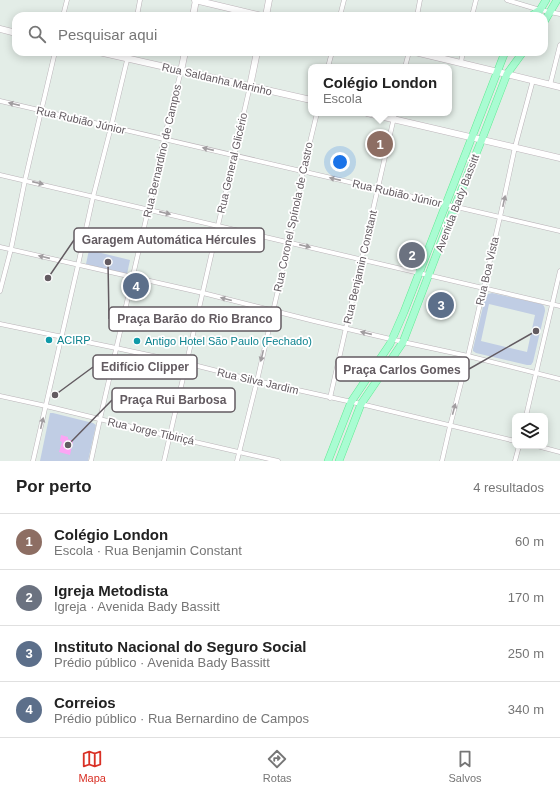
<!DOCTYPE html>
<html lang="pt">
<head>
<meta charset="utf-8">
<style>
  :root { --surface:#fff; --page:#f6f6f6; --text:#222; --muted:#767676; --line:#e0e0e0; --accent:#d93025 }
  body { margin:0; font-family:Helvetica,sans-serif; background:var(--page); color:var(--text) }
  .controls { position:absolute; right:12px; bottom:12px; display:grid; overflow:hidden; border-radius:8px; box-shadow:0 2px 10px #0003 }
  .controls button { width:36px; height:36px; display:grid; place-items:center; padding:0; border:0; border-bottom:1px solid var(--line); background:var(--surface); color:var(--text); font:20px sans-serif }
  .you { position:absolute; left:340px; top:162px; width:14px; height:14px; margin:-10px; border:3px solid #fff; border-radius:50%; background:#1a73e8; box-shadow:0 0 0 6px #1a73e833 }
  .badge { display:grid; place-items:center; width:26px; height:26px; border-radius:50%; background:var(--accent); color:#fff; font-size:13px; font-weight:700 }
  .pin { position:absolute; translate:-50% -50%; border:2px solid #fff; box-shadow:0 1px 4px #0006 }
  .popup { position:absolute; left:308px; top:64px; width:144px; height:52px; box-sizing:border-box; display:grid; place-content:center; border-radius:8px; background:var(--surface); filter:drop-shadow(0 1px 3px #0005); font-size:13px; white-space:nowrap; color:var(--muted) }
  .popup b { font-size:15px; color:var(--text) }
  .popup::after { content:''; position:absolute; left:50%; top:100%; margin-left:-8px; border:8px solid transparent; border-top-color:var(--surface) }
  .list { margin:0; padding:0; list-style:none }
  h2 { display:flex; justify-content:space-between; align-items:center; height:52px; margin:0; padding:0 16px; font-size:17px }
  h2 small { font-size:13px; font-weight:400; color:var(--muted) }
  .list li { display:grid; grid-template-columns:26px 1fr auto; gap:12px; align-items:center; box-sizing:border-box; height:56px; padding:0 16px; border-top:1px solid var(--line) }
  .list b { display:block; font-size:15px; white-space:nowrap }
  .list p { margin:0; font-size:13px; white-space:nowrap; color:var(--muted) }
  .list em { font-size:13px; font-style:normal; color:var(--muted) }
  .icon { flex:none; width:22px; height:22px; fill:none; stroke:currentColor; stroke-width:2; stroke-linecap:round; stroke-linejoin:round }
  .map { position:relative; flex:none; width:560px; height:461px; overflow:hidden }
  .search { position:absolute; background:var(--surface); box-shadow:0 2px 10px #0003; left:12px; right:12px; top:12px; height:44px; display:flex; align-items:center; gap:10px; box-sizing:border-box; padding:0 14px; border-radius:12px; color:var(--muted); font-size:15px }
  .sheet { height:276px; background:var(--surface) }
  nav { display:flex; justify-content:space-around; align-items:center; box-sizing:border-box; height:56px; border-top:1px solid var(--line); background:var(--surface); font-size:11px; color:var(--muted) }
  nav a { display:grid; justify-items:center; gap:2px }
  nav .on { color:var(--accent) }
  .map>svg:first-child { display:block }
</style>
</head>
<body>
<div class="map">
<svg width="560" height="461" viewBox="0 0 560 461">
  <rect width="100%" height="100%" fill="#e3ede7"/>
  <g fill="#c0cde4" fill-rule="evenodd">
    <polygon points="89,250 130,260 127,274 86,264"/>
    <path d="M492 293 541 304C544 305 545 307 545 311L533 362 531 365H527L476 353 473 351V349L485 298 488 294ZM489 304 535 315 527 352 481 341Z"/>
    <polygon points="50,413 53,413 93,423 96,425 88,461 40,461"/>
  </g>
  <polygon fill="#fca5f4" points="61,435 68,437 68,439 73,441 70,455 59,452 62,442 60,441"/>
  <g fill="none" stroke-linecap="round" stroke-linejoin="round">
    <g stroke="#bab3b8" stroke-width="5">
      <g id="street">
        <polyline points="507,0 540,10 560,14"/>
        <polyline points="63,16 67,0"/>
        <polyline points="137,16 140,0"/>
        <polyline points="340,16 344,0"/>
        <polyline points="417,16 420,0"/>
        <polyline points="472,16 476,0"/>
        <polyline points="461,62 463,52"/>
        <polyline points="328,67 332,52"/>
        <polyline points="405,67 409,52"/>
        <polyline points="550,85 560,45"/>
        <polyline points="0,101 560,231"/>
        <polyline points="0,175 560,306"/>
        <polyline points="0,247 203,293 314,321 403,342 468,356 560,379"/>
        <polyline points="0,291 11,249 25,180 55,52"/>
        <polyline points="0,324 116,348 186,363 257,381 361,404 515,441"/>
        <polyline points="0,396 46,406 169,436 278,461"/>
        <polyline points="330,398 395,113"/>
        <polyline points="526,416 560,271"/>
        <polyline points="537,446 560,452"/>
        <polyline points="33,461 78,265 93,197 111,127 129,52"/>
        <polyline points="91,461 100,419 146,219 164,139 181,71"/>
        <polyline points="164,461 250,86"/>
        <polyline points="237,461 257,381 289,242 303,171 317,113"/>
        <polyline points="442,461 450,426 468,356 500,217 515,147 533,80"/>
        <polyline points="515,461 519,446"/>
      </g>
    </g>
    <g stroke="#bdb4ba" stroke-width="7">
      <g id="secondary">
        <polyline points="195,0 262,16"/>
        <polyline points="193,16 196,0"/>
        <polyline points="266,16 269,0"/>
        <polyline points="0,29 16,33"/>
        <polyline points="99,52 311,100"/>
        <polyline points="415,52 560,87"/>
        <polyline points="181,71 185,52"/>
        <polyline points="250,86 257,52"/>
        <polyline points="367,113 560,158"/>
      </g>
    </g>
    <g stroke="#5dec92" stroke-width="8">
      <g id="primary">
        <polyline points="531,16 540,10 546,0"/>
        <polyline points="544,22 557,0"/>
        <polyline points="328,461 351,402 390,344 404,312 505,52"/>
        <polyline points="339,461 361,404 403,342 455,206 482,139 507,74 523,52"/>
      </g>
    </g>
    <use href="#street" stroke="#fff" stroke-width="4"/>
    <use href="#secondary" stroke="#fff" stroke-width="6"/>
    <use href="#primary" stroke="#a9fcd2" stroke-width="7"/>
  </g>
  <defs><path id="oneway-solid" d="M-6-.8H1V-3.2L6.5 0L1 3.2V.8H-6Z"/></defs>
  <g fill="#a19da0">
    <use href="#oneway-solid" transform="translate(14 104) rotate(-167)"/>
    <use href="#oneway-solid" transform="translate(208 149) rotate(-167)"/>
    <use href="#oneway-solid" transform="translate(335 179) rotate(-167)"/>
    <use href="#oneway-solid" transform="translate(38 183) rotate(13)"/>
    <use href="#oneway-solid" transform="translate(504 201) rotate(-78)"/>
    <use href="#oneway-solid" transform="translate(165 213) rotate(13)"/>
    <use href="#oneway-solid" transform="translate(305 246) rotate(13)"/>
    <use href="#oneway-solid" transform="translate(44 257) rotate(-167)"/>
    <use href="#oneway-solid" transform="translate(226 299) rotate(-166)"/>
    <use href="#oneway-solid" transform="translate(366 333) rotate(-167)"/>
    <use href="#oneway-solid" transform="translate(262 356) rotate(103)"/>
    <use href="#oneway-solid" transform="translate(454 409) rotate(-75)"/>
    <use href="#oneway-solid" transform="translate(42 423) rotate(-77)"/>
  </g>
  <g fill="#0f9aa8" stroke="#fff" stroke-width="1.5">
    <circle cx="49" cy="340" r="4"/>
    <circle cx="137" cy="341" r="4"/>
  </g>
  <g text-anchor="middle" stroke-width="3.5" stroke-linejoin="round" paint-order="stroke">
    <g font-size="11" fill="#635b61" stroke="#fff">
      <text transform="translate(217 79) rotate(13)" y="4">Rua Saldanha Marinho</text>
      <text transform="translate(81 120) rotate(13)" y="4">Rua Rubião Júnior</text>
      <text transform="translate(162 151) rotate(-77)" y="4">Rua Bernardino de Campos</text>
      <text transform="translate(232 163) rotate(-77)" y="4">Rua General Glicério</text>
      <text transform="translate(397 193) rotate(13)" y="4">Rua Rubião Júnior</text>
      <text transform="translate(457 203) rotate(-69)" y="4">Avenida Bady Bassitt</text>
      <text transform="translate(293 217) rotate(-78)" y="4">Rua Coronel Spínola de Castro</text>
      <text transform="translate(360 267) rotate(-77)" y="4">Rua Benjamin Constant</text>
      <text transform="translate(487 271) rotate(-77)" y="4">Rua Boa Vista</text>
      <text transform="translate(258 381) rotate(13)" y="4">Rua Silva Jardim</text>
      <text transform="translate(151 431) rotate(13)" y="4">Rua Jorge Tibiriçá</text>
    </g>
    <g font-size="11" fill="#0d838f" stroke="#fff" text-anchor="start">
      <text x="57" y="344">ACIRP</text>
      <text x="145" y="345">Antigo Hotel São Paulo (Fechado)</text>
    </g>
  </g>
  <path fill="none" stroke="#635b61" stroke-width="1.5" d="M48 278L74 240M108 262L109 319M55 395L93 367M536 331L469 369M68 445L112 400"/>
  <g fill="#635b61" stroke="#fff" stroke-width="1.5">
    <circle cx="48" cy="278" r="4"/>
    <circle cx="108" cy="262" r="4"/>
    <circle cx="55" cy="395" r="4"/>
    <circle cx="536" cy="331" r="4"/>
    <circle cx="68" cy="445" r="4"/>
  </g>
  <g fill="#fff" stroke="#635b61" stroke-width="1.5">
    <rect x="74" y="228" width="190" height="24" rx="4"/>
    <rect x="109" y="307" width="172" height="24" rx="4"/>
    <rect x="93" y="355" width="104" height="24" rx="4"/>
    <rect x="336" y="357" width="133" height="24" rx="4"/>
    <rect x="112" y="388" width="123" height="24" rx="4"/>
  </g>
  <g font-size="12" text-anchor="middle" font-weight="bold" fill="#635b61">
    <text x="169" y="244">Garagem Automática Hércules</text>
    <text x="195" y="323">Praça Barão do Rio Branco</text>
    <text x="145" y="371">Edifício Clipper</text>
    <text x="402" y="374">Praça Carlos Gomes</text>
    <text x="173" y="404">Praça Rui Barbosa</text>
  </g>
</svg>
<div class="controls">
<button><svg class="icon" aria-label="layers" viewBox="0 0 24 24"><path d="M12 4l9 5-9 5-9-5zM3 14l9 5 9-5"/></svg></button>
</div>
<div class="you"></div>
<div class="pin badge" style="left:380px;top:144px;background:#8d6e63">1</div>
<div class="popup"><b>Colégio London</b>Escola</div>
<div class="pin badge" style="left:412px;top:255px;background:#6b7280">2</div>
<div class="pin badge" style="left:441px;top:305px;background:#5c6f8a">3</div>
<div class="pin badge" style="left:136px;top:286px;background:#5c6f8a">4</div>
<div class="search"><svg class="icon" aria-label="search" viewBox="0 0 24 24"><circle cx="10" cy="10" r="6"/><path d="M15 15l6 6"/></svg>Pesquisar aqui</div>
</div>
<section class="sheet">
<h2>Por perto<small>4 resultados</small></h2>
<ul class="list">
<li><span class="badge" style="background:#8d6e63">1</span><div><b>Colégio London</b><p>Escola · Rua Benjamin Constant</p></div><em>60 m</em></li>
<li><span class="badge" style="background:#6b7280">2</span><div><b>Igreja Metodista</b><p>Igreja · Avenida Bady Bassitt</p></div><em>170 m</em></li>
<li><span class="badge" style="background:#5c6f8a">3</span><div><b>Instituto Nacional do Seguro Social</b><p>Prédio público · Avenida Bady Bassitt</p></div><em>250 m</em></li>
<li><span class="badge" style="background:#5c6f8a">4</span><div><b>Correios</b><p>Prédio público · Rua Bernardino de Campos</p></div><em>340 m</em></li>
</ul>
</section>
<nav>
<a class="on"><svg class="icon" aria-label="map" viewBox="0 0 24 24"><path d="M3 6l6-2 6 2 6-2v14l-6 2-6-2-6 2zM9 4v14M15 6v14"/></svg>Mapa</a>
<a><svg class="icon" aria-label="directions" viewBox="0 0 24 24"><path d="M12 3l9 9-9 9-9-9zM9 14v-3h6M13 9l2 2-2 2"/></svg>Rotas</a>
<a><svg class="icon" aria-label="saved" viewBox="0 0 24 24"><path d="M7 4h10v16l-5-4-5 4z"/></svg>Salvos</a>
</nav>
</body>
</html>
